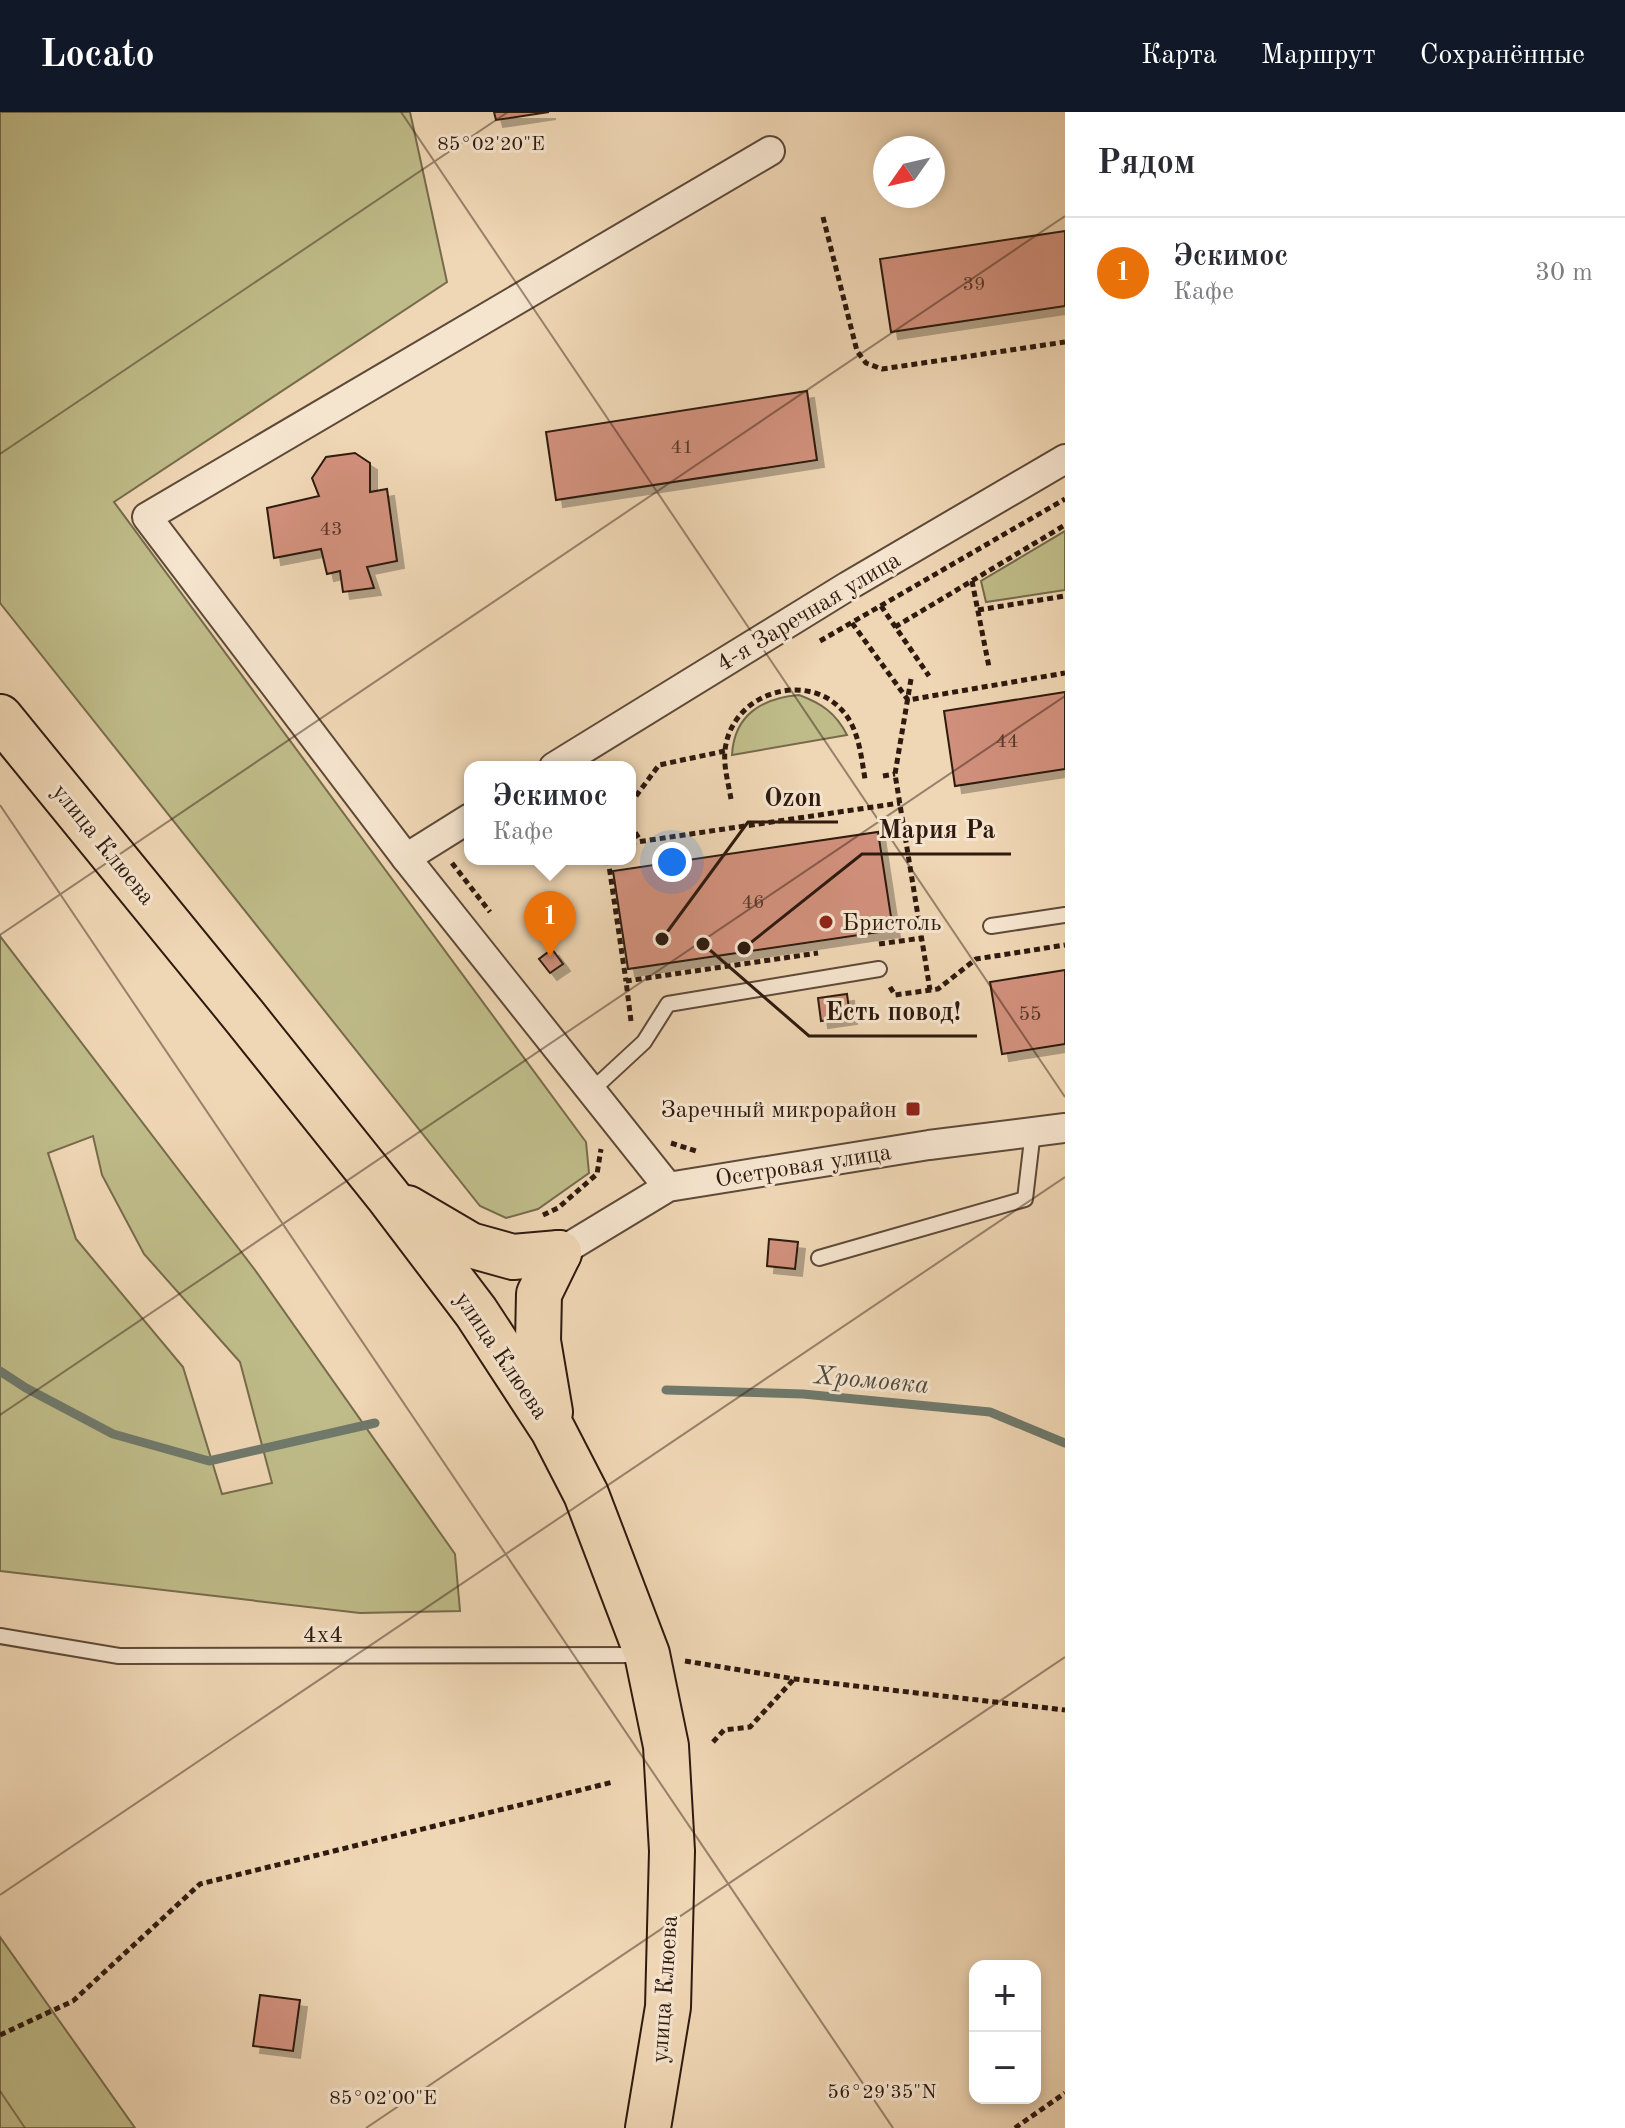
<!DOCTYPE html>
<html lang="ru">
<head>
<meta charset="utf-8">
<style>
  :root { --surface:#fff; --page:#f7f7f7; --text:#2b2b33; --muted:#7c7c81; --line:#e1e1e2; --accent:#111827 }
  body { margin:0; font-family:"Old Standard TT",serif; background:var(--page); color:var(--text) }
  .controls { position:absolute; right:24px; bottom:24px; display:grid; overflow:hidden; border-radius:16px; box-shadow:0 4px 12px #0003 }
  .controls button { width:72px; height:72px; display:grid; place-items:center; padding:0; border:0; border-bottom:2px solid var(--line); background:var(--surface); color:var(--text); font:40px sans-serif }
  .compass { position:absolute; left:873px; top:24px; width:72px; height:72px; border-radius:50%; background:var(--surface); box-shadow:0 4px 12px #0003; rotate:236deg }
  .you { position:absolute; left:672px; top:750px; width:28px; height:28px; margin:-20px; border:6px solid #fff; border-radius:50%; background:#1a73e8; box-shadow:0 0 0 12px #1a73e833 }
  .badge { display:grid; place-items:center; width:52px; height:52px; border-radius:50%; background:var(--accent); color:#fff; font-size:26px; font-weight:700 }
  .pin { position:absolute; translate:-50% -66px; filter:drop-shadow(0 2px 4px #0008) }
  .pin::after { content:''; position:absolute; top:42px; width:28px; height:24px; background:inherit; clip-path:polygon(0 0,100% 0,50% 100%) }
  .popup { position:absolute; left:464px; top:649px; width:172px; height:104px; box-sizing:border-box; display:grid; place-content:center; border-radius:16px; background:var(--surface); filter:drop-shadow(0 2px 6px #0005); font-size:26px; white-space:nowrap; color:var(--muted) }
  .popup b { font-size:30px; color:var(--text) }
  .popup::after { content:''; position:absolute; left:50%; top:100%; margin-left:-16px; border:16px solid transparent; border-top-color:var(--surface) }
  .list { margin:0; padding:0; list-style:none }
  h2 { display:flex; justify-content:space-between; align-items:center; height:104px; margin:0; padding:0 32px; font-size:34px }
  h2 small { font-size:26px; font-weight:400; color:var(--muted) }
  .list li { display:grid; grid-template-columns:52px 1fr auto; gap:24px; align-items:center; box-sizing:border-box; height:112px; padding:0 32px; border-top:2px solid var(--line) }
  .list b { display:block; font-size:30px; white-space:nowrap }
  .list p { margin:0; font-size:26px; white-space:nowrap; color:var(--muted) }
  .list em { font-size:26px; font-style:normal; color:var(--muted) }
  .map { position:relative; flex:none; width:1065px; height:2016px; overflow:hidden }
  header { display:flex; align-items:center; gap:48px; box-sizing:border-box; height:112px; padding:0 40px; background:var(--accent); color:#fff }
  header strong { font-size:38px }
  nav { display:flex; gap:44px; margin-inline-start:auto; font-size:28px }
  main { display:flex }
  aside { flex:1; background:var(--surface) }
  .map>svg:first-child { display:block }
</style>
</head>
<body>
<header>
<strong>Locato</strong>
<nav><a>Карта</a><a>Маршрут</a><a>Сохранённые</a></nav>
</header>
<main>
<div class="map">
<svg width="1065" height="2016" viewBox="0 0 1065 2016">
  <defs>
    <filter id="shadow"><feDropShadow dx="7" dy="7" stdDeviation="0" flood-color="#0004"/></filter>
  </defs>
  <rect width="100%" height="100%" fill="#efd6b4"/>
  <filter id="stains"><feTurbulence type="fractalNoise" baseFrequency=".0025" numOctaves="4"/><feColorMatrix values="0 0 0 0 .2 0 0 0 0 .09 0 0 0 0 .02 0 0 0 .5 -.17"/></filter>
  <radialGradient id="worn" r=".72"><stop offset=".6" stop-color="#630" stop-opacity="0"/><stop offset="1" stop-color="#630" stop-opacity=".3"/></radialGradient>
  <g fill="#bfbc89" stroke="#766b4c" stroke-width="2" fill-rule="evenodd">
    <polygon points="0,0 410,0 447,170 114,390 586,1030 589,1061 538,1097 506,1106 480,1094 0,491"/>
    <polygon points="1065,419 1065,478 986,490 981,469"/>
    <path d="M799 583C821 591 836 601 847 623L732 643C734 603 762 586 799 583Z"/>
    <path d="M0 824 255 1158 455 1442 460 1499 360 1501 0 1459ZM93 1024 102 1063 144 1142 240 1250 272 1371 222 1382 183 1255 76 1127 48 1041Z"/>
    <polygon points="0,1825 135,2016 0,2016"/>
  </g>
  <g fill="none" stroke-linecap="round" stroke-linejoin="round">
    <g stroke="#6f796b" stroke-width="9">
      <polyline points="0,1259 26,1276 113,1322 209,1349 375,1311"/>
      <polyline points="666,1278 803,1282 990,1300 1065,1331"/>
    </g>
  </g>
  <g fill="#d1907b" stroke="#2e1a0f" stroke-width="2" filter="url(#shadow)">
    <polygon points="494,0 549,0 496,8"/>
    <polygon points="1065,119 1065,194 891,220 880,147"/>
    <polygon points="807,279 817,348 556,388 546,320"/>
    <polygon points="355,341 370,351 370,380 387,377 397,449 367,455 374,476 343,480 340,459 327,462 321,437 274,446 267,396 319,384 312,366 326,345"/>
    <polygon points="1065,580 1065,657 955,674 944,599"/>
    <polygon points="878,720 893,818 628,857 613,759"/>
    <polygon points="552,837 563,852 550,861 539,847"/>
    <polygon points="1065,858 1065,932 1002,942 990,870"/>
    <polygon points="847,882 850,905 821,909 818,886"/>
    <polygon points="769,1127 798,1130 795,1157 767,1154"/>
    <polygon points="260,1883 300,1888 293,1939 253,1934"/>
  </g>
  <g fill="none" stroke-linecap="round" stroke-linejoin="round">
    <g stroke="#5e4938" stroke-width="18">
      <g id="service">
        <polyline points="991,814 1065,803"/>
        <polyline points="591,979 644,930 668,892 879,857"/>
        <polyline points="819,1146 1025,1087 1033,1019"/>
        <polyline points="0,1524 119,1544 642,1543"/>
      </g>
    </g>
    <g stroke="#5e4938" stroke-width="32">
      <g id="minor">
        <polyline points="554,655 848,474 1065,347"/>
        <polyline points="406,746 470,706"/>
        <polyline points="668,1075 406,746 147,405 770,39"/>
        <polyline points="559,1141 668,1075 929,1033 1065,1016"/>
      </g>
    </g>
    <g stroke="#2e1a0f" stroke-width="48">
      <g id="primary">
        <polyline points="0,605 244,904 388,1084 476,1200 553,1318 586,1382 647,1542 666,1634 672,1739 668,1895 648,2016"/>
        <polyline points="407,1096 470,1133 513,1145 559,1141"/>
        <polyline points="550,1300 538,1229 539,1182 559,1141"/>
      </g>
    </g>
    <g stroke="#2e1a0f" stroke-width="5" stroke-dasharray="6 4" stroke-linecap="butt">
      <polyline points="823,105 857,239 866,251 882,257 1065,230"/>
      <polyline points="972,469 989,555"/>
      <polyline points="881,494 929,564"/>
      <polyline points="978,498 1065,484"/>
      <polyline points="852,511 908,588 1065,561"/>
      <polyline points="895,515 1065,413"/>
      <polyline points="820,529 1065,387"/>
      <polyline points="911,567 895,662 930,878"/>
      <polyline points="883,664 895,662"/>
      <path d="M731 687C728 669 722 650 726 632 738 573 824 556 852 613 860 630 862 649 865 667"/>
      <polyline points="630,692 659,653 725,639"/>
      <polyline points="630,712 640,728"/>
      <polyline points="630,731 900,691"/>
      <polyline points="608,747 626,869"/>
      <polyline points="452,751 490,800"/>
      <polyline points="879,832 922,826"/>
      <polyline points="890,875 895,883 938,877 976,847 1065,833"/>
      <polyline points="631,909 626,869 818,841"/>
      <polyline points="671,1031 696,1039"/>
      <polyline points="543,1103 558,1096 597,1062 601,1037"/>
      <polyline points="685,1549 795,1567 1065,1598"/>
      <polyline points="713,1630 724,1618 750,1615 794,1567"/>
      <polyline points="0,1923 73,1889 200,1772 613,1670"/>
      <polyline points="1015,2016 1065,1981"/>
    </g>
    <use href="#service" stroke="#f5e4ce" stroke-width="14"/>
    <use href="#minor" stroke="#f5e4ce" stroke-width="28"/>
    <use href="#primary" stroke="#efd6b4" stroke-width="44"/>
  </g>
  <path fill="none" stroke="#2e1a0f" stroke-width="2" stroke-opacity="0.45" d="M401 0 1065 985M0 342 508 0M0 693 893 2016M0 823 1065 104M0 1303 1065 584M0 1783 1065 1065M0 1979 25 2016M366 2016 1065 1545"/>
  <g fill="#8f2418" stroke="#f5e4ce" stroke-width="3">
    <circle cx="826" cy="810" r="8"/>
    <rect x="905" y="989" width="16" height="16" rx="4"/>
  </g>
  <g text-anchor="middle" stroke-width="6" stroke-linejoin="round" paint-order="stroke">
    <g font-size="20" fill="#57382a">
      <text x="974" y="178">39</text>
      <text x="682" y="341">41</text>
      <text x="331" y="423">43</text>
      <text x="1007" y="635">44</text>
      <text x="753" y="796">46</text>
      <text x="1030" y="908">55</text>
    </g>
    <g font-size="24" fill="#2e1a0f" stroke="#f5e4ce">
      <text transform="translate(808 499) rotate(-31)" y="8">4-я Заречная улица</text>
      <text transform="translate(104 732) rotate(51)" y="8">улица Клюева</text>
      <text transform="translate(803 1053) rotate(-9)" y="8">Осетровая улица</text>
      <text transform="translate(502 1243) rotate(56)" y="8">улица Клюева</text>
      <text x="323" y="1530">4x4</text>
      <text transform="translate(664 1877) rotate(-86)" y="8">улица Клюева</text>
    </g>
    <g font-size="24" fill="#2e1a0f" stroke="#f5e4ce" text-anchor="start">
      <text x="842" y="818">Бристоль</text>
      <text x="897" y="1005" text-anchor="end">Заречный микрорайон</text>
    </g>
    <g font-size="26" font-style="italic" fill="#4e4a3d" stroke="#f5e4ce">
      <text transform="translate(871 1267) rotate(5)" y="9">Хромовка</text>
    </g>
  </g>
  <g font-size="20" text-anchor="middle" fill="#2e1a0f" stroke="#f5e4ce" stroke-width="6" stroke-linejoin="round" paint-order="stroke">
    <text x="491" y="38">85°02'20"E</text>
    <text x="882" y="1986">56°29'35"N</text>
    <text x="383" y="1992">85°02'00"E</text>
  </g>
  <path fill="none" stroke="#2e1a0f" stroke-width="3" d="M662 827L748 710H838M744 836L862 742H1011M703 832L809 924H977"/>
  <g fill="#2e1a0f" stroke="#f5e4ce" stroke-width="3">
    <circle cx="662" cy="827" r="8"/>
    <circle cx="744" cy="836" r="8"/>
    <circle cx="703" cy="832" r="8"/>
  </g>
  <g font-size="26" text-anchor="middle" font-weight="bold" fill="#2e1a0f" stroke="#f5e4ce" stroke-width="6" stroke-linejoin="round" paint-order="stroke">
    <text x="793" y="694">Ozon</text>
    <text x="937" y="726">Мария Ра</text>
    <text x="893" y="908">Есть повод!</text>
  </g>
  <rect width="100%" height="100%" filter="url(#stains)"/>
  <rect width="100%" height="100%" fill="url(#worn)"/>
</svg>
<div class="controls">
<button>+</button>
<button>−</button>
</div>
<svg class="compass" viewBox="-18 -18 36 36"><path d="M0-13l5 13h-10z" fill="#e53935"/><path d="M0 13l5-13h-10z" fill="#7c7c81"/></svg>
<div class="you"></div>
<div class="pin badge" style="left:550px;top:845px;background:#e8710a">1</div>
<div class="popup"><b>Эскимос</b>Кафе</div>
</div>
<aside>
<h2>Рядом<small></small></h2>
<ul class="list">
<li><span class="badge" style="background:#e8710a">1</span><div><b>Эскимос</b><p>Кафе</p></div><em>30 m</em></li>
</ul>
</aside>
</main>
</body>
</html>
